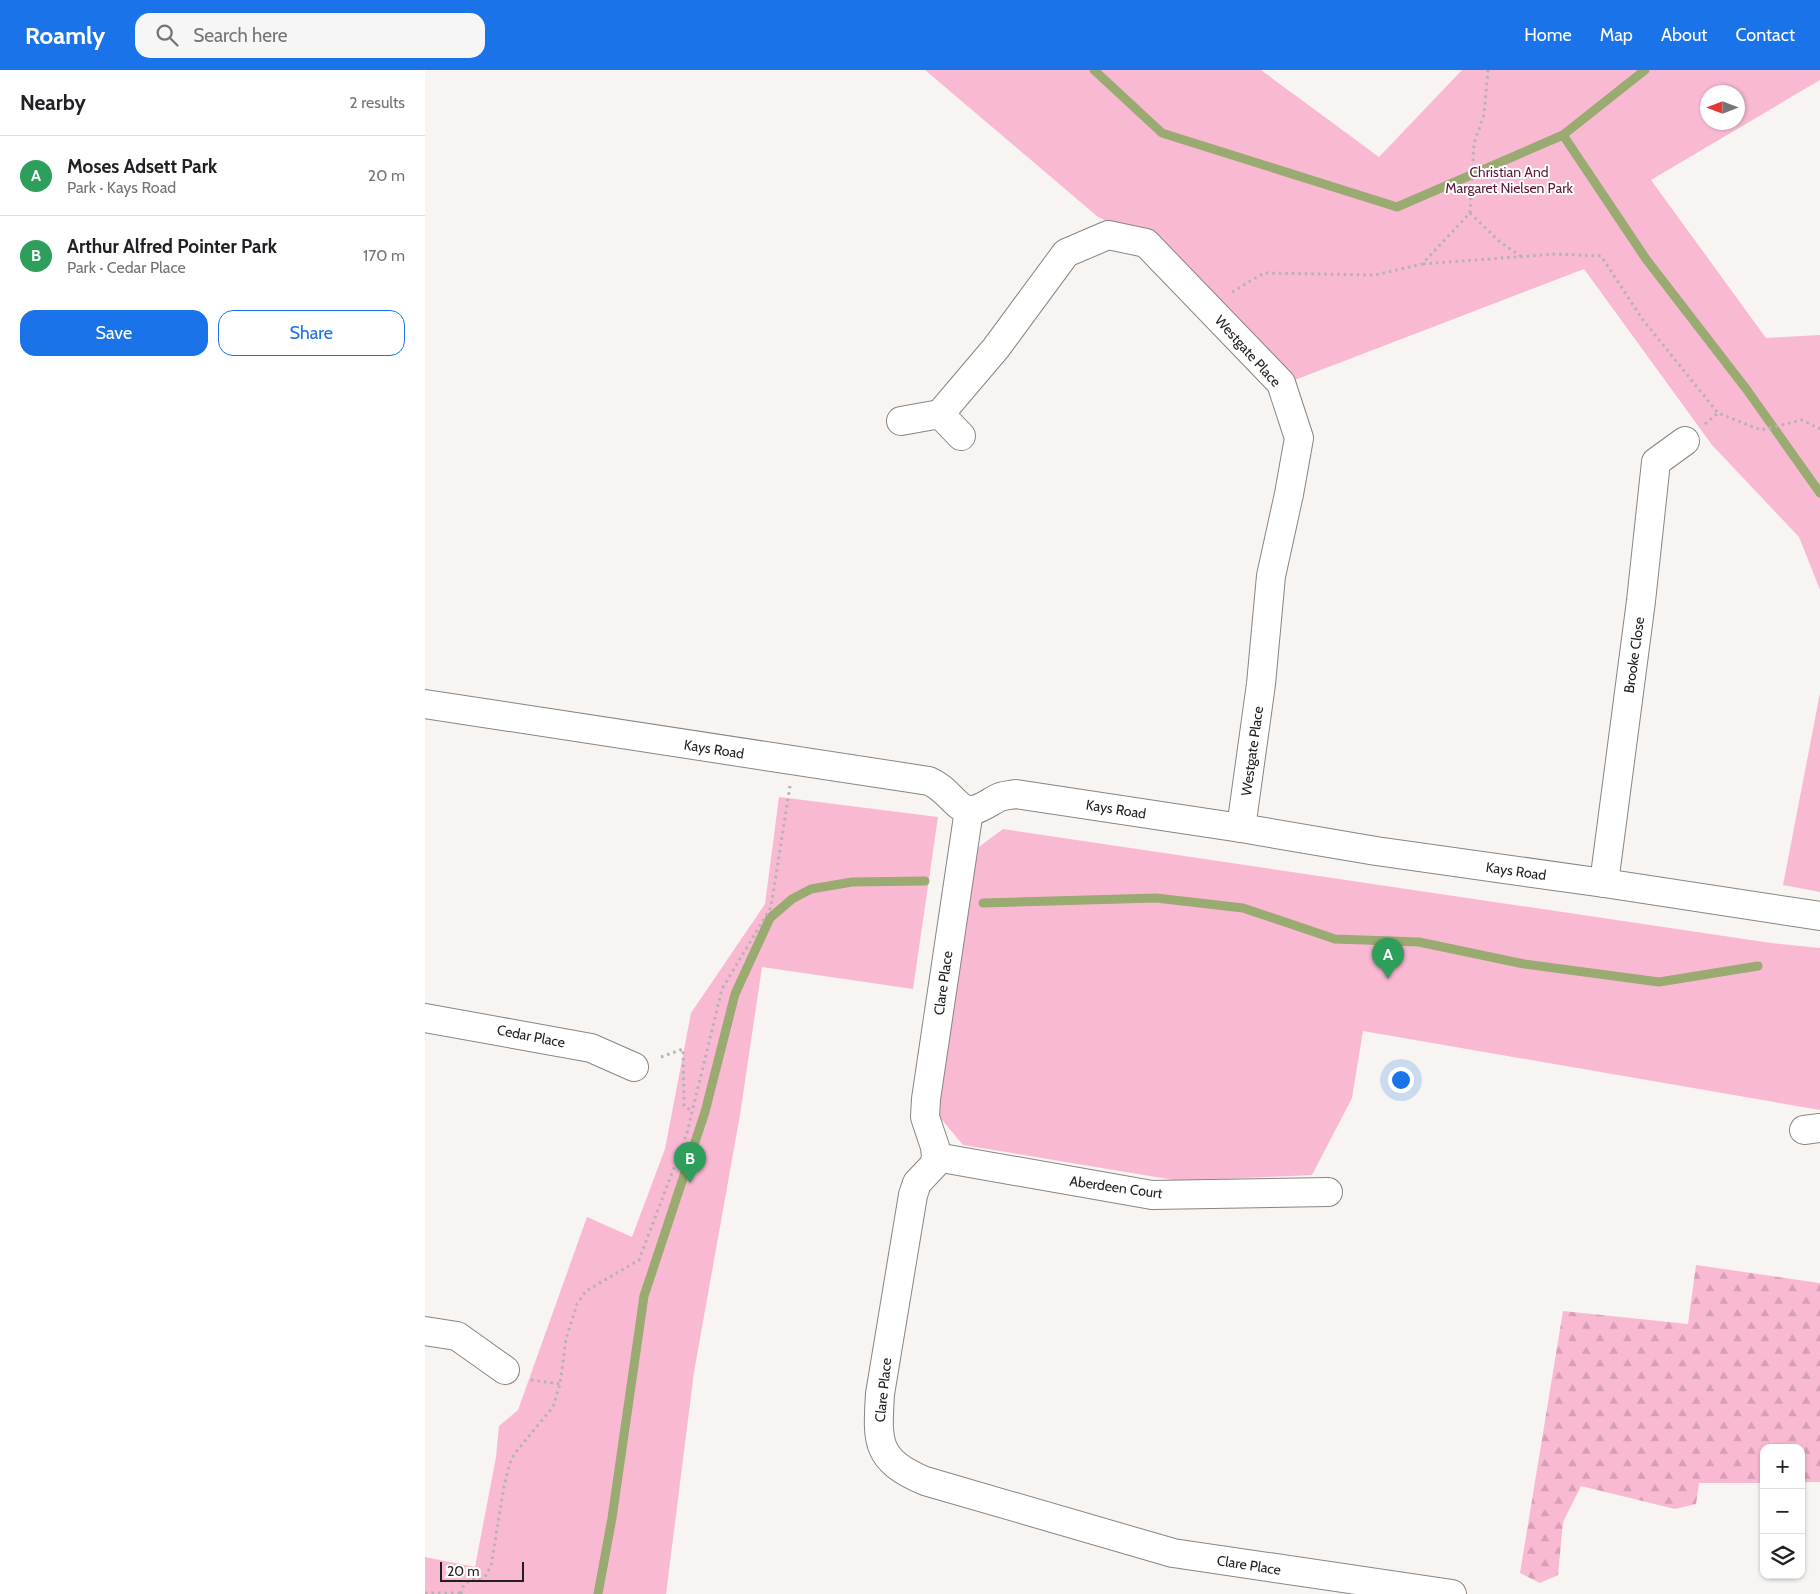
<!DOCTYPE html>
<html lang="en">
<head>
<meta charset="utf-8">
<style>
  :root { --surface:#fff; --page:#f6f6f6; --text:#202124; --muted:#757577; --line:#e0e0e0; --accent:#1a73e8 }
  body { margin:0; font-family:Cabin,sans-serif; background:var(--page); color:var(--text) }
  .controls { position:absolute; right:15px; bottom:15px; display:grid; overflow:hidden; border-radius:10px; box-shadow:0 1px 4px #0004 }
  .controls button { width:45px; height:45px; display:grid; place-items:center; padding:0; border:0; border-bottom:1px solid var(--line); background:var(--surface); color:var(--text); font:25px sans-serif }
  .compass { position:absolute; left:1275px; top:15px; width:45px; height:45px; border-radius:50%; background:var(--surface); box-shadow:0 1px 4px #0004; rotate:270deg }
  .scale { position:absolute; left:15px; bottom:12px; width:84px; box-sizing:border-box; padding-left:5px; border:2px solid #201f1e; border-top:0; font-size:14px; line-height:18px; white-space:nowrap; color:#201f1e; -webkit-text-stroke:4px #fff; paint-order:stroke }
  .you { position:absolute; left:975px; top:1009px; width:18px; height:18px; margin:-12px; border:4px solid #fff; border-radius:50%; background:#1a73e8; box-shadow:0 0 0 8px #1a73e833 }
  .badge { display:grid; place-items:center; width:32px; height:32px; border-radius:50%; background:var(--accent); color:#fff; font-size:16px; font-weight:700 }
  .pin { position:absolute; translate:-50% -41px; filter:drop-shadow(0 1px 2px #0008) }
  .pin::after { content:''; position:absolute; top:26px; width:18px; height:15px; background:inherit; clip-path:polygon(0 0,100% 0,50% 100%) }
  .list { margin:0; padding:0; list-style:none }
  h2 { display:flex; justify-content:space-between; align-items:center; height:65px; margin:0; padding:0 20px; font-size:21px }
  h2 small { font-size:16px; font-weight:400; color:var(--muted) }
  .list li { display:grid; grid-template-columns:32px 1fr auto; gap:15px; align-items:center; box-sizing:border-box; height:80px; padding:0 20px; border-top:1px solid var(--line) }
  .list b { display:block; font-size:19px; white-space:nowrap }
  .list p { margin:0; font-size:16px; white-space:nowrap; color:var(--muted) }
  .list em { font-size:16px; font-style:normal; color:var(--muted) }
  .actions { display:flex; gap:10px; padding:15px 20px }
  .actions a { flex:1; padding:11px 0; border:1px solid var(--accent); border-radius:15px; text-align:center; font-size:18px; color:var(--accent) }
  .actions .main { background:var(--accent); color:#fff }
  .icon { flex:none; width:28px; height:28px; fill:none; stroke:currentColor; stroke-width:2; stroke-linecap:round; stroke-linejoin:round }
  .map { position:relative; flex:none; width:1395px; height:1524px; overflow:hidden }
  header { display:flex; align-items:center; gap:30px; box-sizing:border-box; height:70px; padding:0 25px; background:var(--accent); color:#fff }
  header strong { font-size:24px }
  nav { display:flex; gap:28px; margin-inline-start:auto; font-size:18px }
  .search { width:350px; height:45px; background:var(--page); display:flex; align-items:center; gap:12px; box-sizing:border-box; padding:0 18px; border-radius:15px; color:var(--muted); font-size:19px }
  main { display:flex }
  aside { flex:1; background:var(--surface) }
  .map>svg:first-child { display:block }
</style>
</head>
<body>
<header>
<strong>Roamly</strong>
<div class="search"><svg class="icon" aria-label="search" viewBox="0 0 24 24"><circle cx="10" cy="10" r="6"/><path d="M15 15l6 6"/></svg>Search here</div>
<nav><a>Home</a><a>Map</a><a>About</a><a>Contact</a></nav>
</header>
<main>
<aside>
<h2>Nearby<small>2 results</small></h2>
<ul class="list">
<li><span class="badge" style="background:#2e9e5b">A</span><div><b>Moses Adsett Park</b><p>Park · Kays Road</p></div><em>20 m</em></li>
<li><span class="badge" style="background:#2e9e5b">B</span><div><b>Arthur Alfred Pointer Park</b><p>Park · Cedar Place</p></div><em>170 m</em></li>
</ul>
<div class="actions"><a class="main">Save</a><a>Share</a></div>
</aside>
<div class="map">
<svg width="1395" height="1524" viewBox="0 0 1395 1524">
  <defs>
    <pattern id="forest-firs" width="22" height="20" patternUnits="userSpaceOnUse" patternTransform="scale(1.25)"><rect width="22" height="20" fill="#fab9d3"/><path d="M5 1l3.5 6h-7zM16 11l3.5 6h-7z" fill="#d69fb5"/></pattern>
  </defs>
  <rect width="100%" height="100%" fill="#f7f4f2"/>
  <polygon fill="url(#forest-firs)" points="1271,1195 1395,1213 1395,1412 1376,1412 1376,1378 1339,1378 1339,1413 1274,1413 1271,1434 1250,1439 1156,1416 1138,1452 1133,1505 1115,1513 1095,1503 1138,1241 1263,1254"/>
  <g fill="#fab9d3" fill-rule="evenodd">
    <path d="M500 0H836L954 87 1037 0H1395V10L1226 110 1341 268 1395 265V520L1374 467 1287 375 1159 199 867 311 748 180 673 147ZM1282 22H1312V52H1282Z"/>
    <polygon points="1395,623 1395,822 1358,815"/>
    <polygon points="354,727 513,747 488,919 337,897 315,1045 269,1302 241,1524 0,1524 0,1487 50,1497 71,1387 74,1356 93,1340 162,1147 207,1167 240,1079 266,943 340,834"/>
    <polygon points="578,759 1346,873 1395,878 1395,1040 938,961 927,1028 887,1105 755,1111 538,1075 512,1044 547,782"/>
  </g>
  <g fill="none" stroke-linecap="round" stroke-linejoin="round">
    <g stroke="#99ab70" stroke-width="9">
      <polyline points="669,0 737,63 972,137 1138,65 1220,0"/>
      <polyline points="1138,65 1221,189 1322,320 1395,423"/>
      <polyline points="558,833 731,828 818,838 910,869 994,872 1099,894 1234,912 1333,896"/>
      <polyline points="173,1524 187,1448 219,1226 280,1042 310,924 345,848 367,829 386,819 427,812 500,811"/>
    </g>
    <g stroke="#888583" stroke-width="30">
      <g id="minor">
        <polyline points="515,344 571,278 641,183 683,165 721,173 856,313 874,368 864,424 846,506 836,614 816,758"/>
        <polyline points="476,351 515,344 536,366"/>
        <path d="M0 634 504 711C518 717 524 727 535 736 549 747 563 732 575 727 580 725 586 725 591 724L816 758 951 781 1179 813 1395 846"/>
        <path d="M544 740 501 1029 500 1047 510 1077 511 1087 509 1095 492 1113 488 1125 455 1324C452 1373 451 1390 500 1411L748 1483 1027 1524"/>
        <polyline points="1179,813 1216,531 1231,392 1260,371"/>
        <polyline points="0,948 166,978 209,997"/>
        <polyline points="1379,1060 1395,1058"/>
        <polyline points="511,1087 727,1125 903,1122"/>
        <polyline points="0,1261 32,1266 80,1300"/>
      </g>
    </g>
    <g stroke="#b5b3b1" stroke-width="3" stroke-dasharray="2.5 4" stroke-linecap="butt">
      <polyline points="1045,143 1075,172 1097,187"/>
      <polyline points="998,194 1130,184 1176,186 1218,250 1293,343"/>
      <polyline points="807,222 839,203 950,205 997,194 1045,143 1049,73 1059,45 1063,0"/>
      <polyline points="1280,354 1293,343 1336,360 1377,350 1395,359"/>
      <polyline points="236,987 258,979 259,1036 268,1042"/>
      <polyline points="106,1310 135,1314"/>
      <polyline points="0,1523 36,1523"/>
      <path d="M36 1524C38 1509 47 1511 60 1507L66 1496 79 1416 85 1393 90 1383 128 1337 135 1314 141 1269 152 1234 161 1221 214 1190 262 1063 297 919 346 837 365 716"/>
    </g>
    <use href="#minor" stroke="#fff" stroke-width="28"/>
  </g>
  <g text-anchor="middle" stroke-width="4" stroke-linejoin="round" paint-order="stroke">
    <g font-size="14" fill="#61173d" stroke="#fff">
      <text x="1084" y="107">Christian And<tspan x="1084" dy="16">Margaret Nielsen Park</tspan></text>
    </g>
    <g font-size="14" fill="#201f1e" stroke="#fff">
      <text transform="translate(823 281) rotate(48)" y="5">Westgate Place</text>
      <text transform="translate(1209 585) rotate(-82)" y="5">Brooke Close</text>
      <text transform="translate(289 679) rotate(9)" y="5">Kays Road</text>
      <text transform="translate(827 681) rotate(-82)" y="5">Westgate Place</text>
      <text transform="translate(691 739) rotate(9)" y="5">Kays Road</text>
      <text transform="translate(1091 801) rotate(8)" y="5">Kays Road</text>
      <text transform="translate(518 913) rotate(-82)" y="5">Clare Place</text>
      <text transform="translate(106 966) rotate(11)" y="5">Cedar Place</text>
      <text transform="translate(691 1117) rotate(8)" y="5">Aberdeen Court</text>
      <text transform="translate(458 1320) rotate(-84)" y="5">Clare Place</text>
      <text transform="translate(824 1495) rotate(9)" y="5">Clare Place</text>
    </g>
  </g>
</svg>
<div class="controls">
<button>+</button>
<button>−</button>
<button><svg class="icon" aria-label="layers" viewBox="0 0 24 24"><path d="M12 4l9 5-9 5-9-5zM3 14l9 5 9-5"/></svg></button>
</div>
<svg class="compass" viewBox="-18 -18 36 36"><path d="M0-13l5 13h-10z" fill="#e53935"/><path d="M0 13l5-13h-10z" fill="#757577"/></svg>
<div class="scale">20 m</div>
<div class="you"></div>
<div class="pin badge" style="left:963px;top:909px;background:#2e9e5b">A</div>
<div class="pin badge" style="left:265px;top:1113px;background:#2e9e5b">B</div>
</div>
</main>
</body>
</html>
